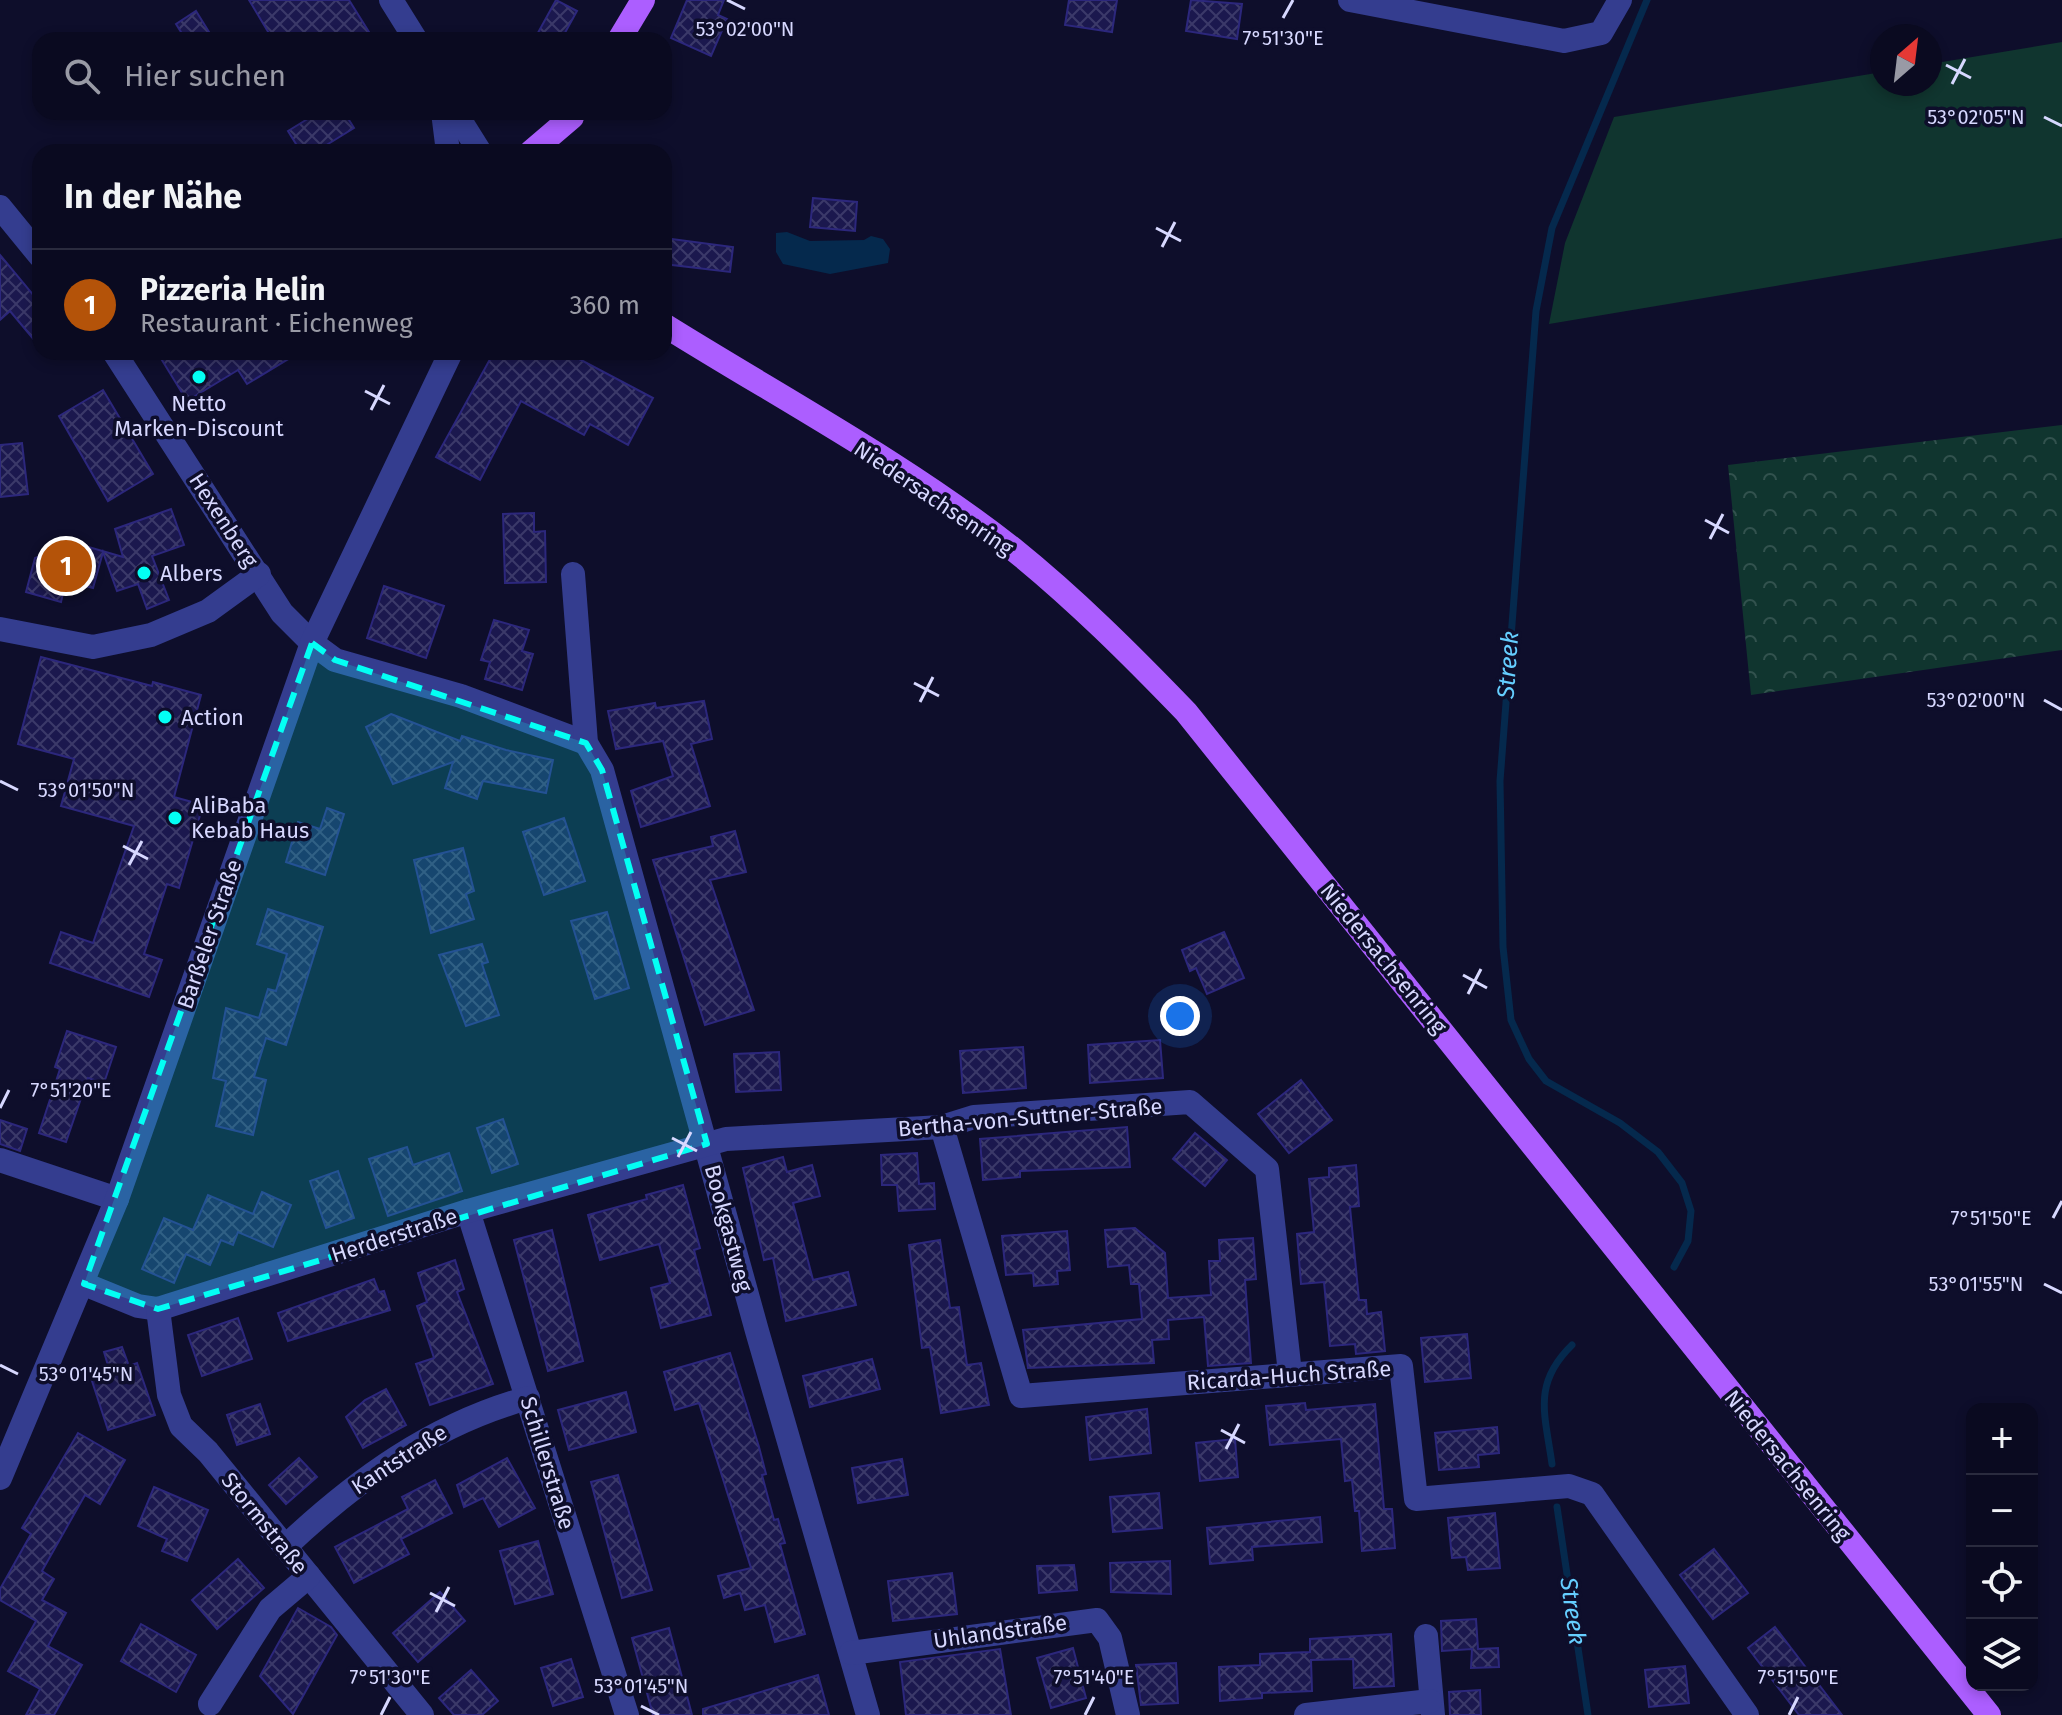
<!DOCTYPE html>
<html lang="de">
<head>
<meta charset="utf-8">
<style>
  :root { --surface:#0a0a20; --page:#18182d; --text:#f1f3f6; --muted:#999aa5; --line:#2a2b3e; --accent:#b45309 }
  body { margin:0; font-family:"Fira Sans",sans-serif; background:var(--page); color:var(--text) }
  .controls { position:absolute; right:24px; bottom:24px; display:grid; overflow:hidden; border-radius:16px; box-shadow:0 4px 12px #0003 }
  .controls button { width:72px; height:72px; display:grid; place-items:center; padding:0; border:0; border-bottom:2px solid var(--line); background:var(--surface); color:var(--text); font:40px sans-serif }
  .compass { position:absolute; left:1870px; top:24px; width:72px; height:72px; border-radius:50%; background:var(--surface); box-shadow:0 4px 12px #0003; rotate:28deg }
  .you { position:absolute; left:1180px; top:1016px; width:28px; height:28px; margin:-20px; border:6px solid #fff; border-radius:50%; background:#1a73e8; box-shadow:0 0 0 12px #1a73e833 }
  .badge { display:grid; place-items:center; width:52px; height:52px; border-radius:50%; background:var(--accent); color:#fff; font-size:26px; font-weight:700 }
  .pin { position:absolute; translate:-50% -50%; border:4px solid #fff; box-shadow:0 2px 8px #0006 }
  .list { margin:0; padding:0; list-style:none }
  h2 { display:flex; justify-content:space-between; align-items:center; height:104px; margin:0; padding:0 32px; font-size:34px }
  h2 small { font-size:26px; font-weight:400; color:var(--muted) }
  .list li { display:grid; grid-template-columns:52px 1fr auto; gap:24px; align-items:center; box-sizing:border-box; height:112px; padding:0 32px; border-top:2px solid var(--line) }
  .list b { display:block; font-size:30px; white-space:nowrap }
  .list p { margin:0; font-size:26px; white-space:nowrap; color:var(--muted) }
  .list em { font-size:26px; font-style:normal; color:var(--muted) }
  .icon { flex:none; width:44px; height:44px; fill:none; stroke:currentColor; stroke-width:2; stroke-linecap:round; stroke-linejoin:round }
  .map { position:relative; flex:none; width:2062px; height:1715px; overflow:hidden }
  .search { position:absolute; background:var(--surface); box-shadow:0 4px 12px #0003; left:32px; top:32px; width:640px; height:88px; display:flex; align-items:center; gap:20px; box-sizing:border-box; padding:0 28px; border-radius:24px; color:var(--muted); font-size:30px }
  .panel { position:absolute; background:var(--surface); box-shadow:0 4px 12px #0003; left:32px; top:144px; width:640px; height:216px; border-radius:24px }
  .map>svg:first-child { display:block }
</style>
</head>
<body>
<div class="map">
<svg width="2062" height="1715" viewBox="0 0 2062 1715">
  <defs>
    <pattern id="forest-crowns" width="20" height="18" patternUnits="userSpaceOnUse" patternTransform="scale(2)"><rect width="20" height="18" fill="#10352f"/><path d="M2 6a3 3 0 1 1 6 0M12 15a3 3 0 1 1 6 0" fill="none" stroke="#32524e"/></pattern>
    <pattern id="building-cross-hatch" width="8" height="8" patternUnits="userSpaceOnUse" patternTransform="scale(2)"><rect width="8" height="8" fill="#1b184e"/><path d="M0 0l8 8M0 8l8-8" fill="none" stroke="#3b3969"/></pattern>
  </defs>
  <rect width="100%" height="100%" fill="#0e0e2b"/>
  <polygon fill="#10352f" points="2062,42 2062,238 1549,324 1565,243 1614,117 1882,72 1882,84 1930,84 1930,64"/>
  <polygon fill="url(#forest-crowns)" points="2062,425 2062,650 1751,695 1728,465"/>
  <polygon fill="#05294d" points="787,232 810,241 864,240 871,236 883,239 890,249 888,263 830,274 783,264 776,252 776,233"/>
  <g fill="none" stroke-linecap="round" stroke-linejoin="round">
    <g stroke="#05294d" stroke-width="7">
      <polyline points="1647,0 1552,228 1536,311 1500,781 1503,947 1511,1020 1529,1059 1546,1081 1620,1123 1658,1152 1682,1183 1691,1211 1688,1241 1674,1267"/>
      <path d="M1552 1464C1545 1414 1532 1384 1572 1345"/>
      <polyline points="1557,1507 1588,1715"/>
    </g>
  </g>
  <g fill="url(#building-cross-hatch)" stroke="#2c277c" stroke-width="2">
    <polygon points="249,0 349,0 374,40 273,40"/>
    <polygon points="556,0 577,11 561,40 534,40"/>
    <polygon points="687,0 724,0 718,15 727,19 711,56 671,38"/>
    <polygon points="1069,0 1117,0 1112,32 1065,25"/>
    <polygon points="1191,0 1242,4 1237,39 1186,31"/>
    <polygon points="196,11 214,40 186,40 176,24"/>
    <polygon points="319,112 344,112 354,128 315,152 301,152 288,131"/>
    <polygon points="813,198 857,202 855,231 810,227"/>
    <polygon points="664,238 733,247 730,272 664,264"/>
    <polygon points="0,255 40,303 40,347 10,311 0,320"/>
    <polygon points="157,352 300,352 247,384 238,370 187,401"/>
    <polygon points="494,352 566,352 653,398 628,445 590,424 584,435 521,401 480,480 436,457"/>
    <polygon points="103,390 153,474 108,501 59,416"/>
    <polygon points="22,443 28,494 0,497 0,445"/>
    <polygon points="171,509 184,545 152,556 169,600 147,609 138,584 117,591 103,552 93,588 66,581 61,602 26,592 35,558 75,543 123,557 115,529"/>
    <polygon points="534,513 534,532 545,531 546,582 505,583 503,514"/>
    <polygon points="384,586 444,606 426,658 367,638"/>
    <polygon points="494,620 529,630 522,651 533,654 522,690 485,679 490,662 481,660"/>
    <polygon points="41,657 152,686 153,682 201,695 174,797 203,805 179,888 167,884 144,954 162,960 149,997 50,963 61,932 93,943 134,826 61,806 74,759 18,744"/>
    <polygon points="704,701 712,739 691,744 710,806 641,827 631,791 673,776 663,741 616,749 608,711 655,703 656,708"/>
    <polygon points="391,714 460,741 462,736 506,750 553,760 546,793 483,781 477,799 445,788 453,762 393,784 366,727"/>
    <polygon points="327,808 344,814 325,875 286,862 298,822 320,829"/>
    <polygon points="564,818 585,881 544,895 523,832"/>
    <polygon points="735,831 746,872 710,880 754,1010 705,1025 653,860 713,846 711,837"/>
    <polygon points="463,848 474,891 466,894 474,919 431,933 414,860"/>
    <polygon points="268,909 323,927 286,1045 266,1038 254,1077 266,1080 253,1135 216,1126 226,1081 213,1078 226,1008 259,1018 268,989 276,991 287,954 257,944"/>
    <polygon points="607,912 629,988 595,999 571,921"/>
    <polygon points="1224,932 1244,978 1207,994 1196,968 1190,971 1182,950"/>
    <polygon points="482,944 488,962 482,964 499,1015 466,1026 439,955"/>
    <polygon points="67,1031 116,1047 104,1083 88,1078 66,1142 39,1133 60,1069 55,1067"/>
    <polygon points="1160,1040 1163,1078 1090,1083 1088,1045"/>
    <polygon points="1023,1047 1026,1088 963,1093 960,1051"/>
    <polygon points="779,1052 781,1090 736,1092 734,1054"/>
    <polygon points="1301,1080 1332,1120 1289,1153 1258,1114"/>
    <polygon points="503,1119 518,1164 492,1173 477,1128"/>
    <polygon points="0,1120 27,1129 20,1151 0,1144"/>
    <polygon points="1127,1127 1130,1167 1020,1171 1020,1177 983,1180 980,1139"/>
    <polygon points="1195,1133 1227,1160 1205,1186 1173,1159"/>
    <polygon points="407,1147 413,1165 449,1153 462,1191 388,1216 369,1159"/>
    <polygon points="917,1153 919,1184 934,1183 935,1209 899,1211 897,1185 882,1185 881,1155"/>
    <polygon points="783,1157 787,1172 812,1165 820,1196 793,1203 813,1280 848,1272 856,1305 786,1321 773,1258 764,1260 743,1168"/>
    <polygon points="1356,1165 1359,1206 1350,1207 1359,1300 1366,1300 1367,1314 1381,1312 1385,1351 1356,1354 1355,1344 1330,1346 1324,1282 1301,1284 1297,1234 1314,1232 1309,1179 1329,1177 1329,1168"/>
    <polygon points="338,1171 354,1218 326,1228 310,1181"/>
    <polygon points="683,1185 700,1248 694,1250 711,1315 661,1328 651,1288 670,1283 659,1244 600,1260 588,1215 647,1199 646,1195"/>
    <polygon points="262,1192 291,1205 273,1247 238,1232 233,1245 221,1240 210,1265 186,1254 174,1283 142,1269 164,1218 193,1230 208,1195 253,1214"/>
    <polygon points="1135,1228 1165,1253 1168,1298 1211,1295 1209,1261 1220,1261 1219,1240 1253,1238 1256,1279 1245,1280 1251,1363 1208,1366 1204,1317 1168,1320 1169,1339 1152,1340 1154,1363 1028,1368 1023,1330 1142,1319 1139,1284 1131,1284 1129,1265 1108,1267 1105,1230"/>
    <polygon points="552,1230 583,1361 548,1371 514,1240"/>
    <polygon points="1067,1231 1070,1270 1057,1271 1058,1284 1034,1286 1033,1273 1006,1275 1002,1236"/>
    <polygon points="940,1240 950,1308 959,1307 967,1365 981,1363 989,1405 941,1413 930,1347 922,1348 909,1245"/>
    <polygon points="455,1260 464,1289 457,1292 493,1384 430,1405 416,1364 434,1358 417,1306 427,1302 418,1273"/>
    <polygon points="374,1279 379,1292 384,1291 390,1310 288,1341 278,1313"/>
    <polygon points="238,1318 252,1359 202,1376 188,1335"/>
    <polygon points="1467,1334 1471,1378 1425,1382 1421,1338"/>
    <polygon points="122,1347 129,1366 137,1363 155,1415 108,1430 91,1378 110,1372 104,1352"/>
    <polygon points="730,1353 759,1447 766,1474 762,1475 774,1520 778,1519 785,1543 780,1544 805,1634 775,1642 765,1605 745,1610 740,1593 724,1598 718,1576 751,1568 699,1403 675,1410 664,1372"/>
    <polygon points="872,1359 880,1389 810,1407 803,1376"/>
    <polygon points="386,1389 406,1425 363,1448 346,1417 365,1400"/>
    <polygon points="626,1392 636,1432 569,1450 558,1410"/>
    <polygon points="1305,1403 1306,1410 1375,1404 1384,1509 1392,1509 1395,1548 1362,1551 1359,1511 1355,1511 1352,1480 1345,1481 1341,1439 1270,1445 1266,1406"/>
    <polygon points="260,1404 270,1434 237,1445 227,1415"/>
    <polygon points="1147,1409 1151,1453 1090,1460 1086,1417"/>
    <polygon points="1497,1427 1499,1453 1478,1455 1479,1467 1439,1470 1435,1433"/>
    <polygon points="78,1433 125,1460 100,1504 85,1495 42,1571 54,1579 42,1600 66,1613 48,1646 82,1665 54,1715 26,1715 40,1689 8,1671 36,1621 0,1600 0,1589 31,1534 22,1528"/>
    <polygon points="1235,1439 1238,1477 1200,1481 1196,1443"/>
    <polygon points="299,1458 317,1477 286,1504 269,1485"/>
    <polygon points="507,1458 535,1508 499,1527 483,1498 464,1507 457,1485"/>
    <polygon points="902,1459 908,1495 858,1503 852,1468"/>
    <polygon points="618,1475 652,1590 622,1598 591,1482"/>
    <polygon points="435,1480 452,1513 401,1539 409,1554 354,1583 335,1547 408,1509 402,1497"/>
    <polygon points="154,1487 208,1510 187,1561 162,1551 167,1539 138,1526"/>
    <polygon points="1159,1493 1162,1528 1113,1532 1110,1497"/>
    <polygon points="1495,1513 1500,1568 1468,1570 1466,1557 1452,1558 1448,1518"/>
    <polygon points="1320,1517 1322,1542 1252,1547 1253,1560 1210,1564 1207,1528"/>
    <polygon points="538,1541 553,1594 515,1604 500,1551"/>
    <polygon points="1714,1549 1748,1593 1713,1619 1680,1575"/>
    <polygon points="238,1559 264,1588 217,1629 192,1600"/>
    <polygon points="1170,1561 1171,1594 1111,1592 1110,1563"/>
    <polygon points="1074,1565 1077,1590 1039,1593 1037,1566"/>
    <polygon points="952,1573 957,1614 893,1621 888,1581"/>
    <polygon points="440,1592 465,1621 418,1662 393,1633"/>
    <polygon points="298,1608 331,1627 337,1635 293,1714 260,1676"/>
    <polygon points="1476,1619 1478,1649 1498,1648 1499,1667 1471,1668 1472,1649 1442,1651 1441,1621"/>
    <polygon points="141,1624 196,1655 176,1692 121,1661"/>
    <polygon points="1775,1627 1820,1686 1842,1715 1799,1715 1748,1648"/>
    <polygon points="669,1628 692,1715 653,1715 632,1638"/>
    <polygon points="1391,1634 1394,1686 1354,1688 1353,1659 1311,1660 1312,1691 1262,1693 1262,1698 1220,1701 1219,1667 1260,1665 1260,1654 1310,1652 1310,1639"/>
    <polygon points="1073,1648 1086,1698 1051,1708 1037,1658"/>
    <polygon points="1000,1649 1011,1715 906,1715 900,1662"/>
    <polygon points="571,1659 583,1697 553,1706 541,1668"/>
    <polygon points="1176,1663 1178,1703 1141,1705 1136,1665"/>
    <polygon points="1685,1666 1689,1703 1649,1707 1645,1670"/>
    <polygon points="471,1670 498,1701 482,1715 454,1715 439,1698"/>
    <polygon points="818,1675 829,1715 703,1715 703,1709"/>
    <polygon points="1480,1690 1481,1715 1450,1715 1449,1692"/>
  </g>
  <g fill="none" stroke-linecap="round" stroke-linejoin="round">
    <g stroke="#343d8f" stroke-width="24">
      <polyline points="391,0 416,40"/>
      <polyline points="1350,0 1564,41 1601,33 1620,0"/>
      <polyline points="443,112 448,152"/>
      <polyline points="455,112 480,152"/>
      <polyline points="0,207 40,256"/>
      <polyline points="114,352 282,613 312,643 335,660 461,696 586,743"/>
      <polyline points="573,574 586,743 602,770 757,1331 868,1715"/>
      <polyline points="0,629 93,647 151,635 208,611 259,574"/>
      <polyline points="942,1127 1021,1396 1401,1366 1416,1499 1569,1486 1592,1494 1747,1715"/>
      <polyline points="0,1160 117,1199"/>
      <polyline points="468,1211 627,1715"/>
      <polyline points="84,1284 138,1306 158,1309 468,1211 726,1139 942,1127 974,1117 1190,1102 1267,1169 1290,1373"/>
      <polyline points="158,1309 169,1395 181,1426 208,1452 422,1715"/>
      <polyline points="0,1478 117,1199 312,643 451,352"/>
      <path d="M285 1547C356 1480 433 1424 528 1398"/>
      <polyline points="1426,1636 1433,1715"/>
      <polyline points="851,1653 1097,1620 1110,1638 1128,1715"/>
      <polyline points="210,1704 270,1609 309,1576"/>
      <polyline points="1306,1715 1430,1701"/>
    </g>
    <g stroke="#ac5eff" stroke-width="24">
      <polyline points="619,40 643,0"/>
      <polyline points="531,152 572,117"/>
      <path d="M664 325C781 398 905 464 1013 549 1075 599 1131 655 1186 712L1989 1715"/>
    </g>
  </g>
  <path fill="#03fff4" fill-opacity="0.2" stroke="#03fff4" stroke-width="6" stroke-dasharray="16 10" stroke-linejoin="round" d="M312 643 335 660 586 743 602 770 707 1144 158 1309 84 1284Z"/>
  <path fill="none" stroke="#d7d8ff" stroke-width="3" d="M727 0 745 9M1283 18 1293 0M1946 65 1971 78M1952 84 1965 59M2044 117 2062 126M1156 228 1181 241M1162 247 1175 222M365 391 390 404M371 410 384 385M1705 520 1729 533M1710 539 1723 514M914 683 939 696M2044 700 2062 710M920 702 933 677M0 781 18 790M123 846 148 859M129 865 142 841M1463 975 1487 988M1468 994 1481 969M0 1108 9 1090M672 1138 697 1151M678 1157 691 1132M2053 1218 2062 1201M2044 1284 2062 1293M0 1365 18 1374M1221 1430 1245 1443M1226 1449 1239 1424M430 1593 455 1606M436 1612 449 1587M641 1706 659 1715M381 1715 390 1697M1085 1715 1094 1697M1789 1715 1798 1697"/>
  <g fill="#03fff4" stroke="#0e0e2b" stroke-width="3">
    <circle cx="199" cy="377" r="8"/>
    <circle cx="144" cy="573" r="8"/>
    <circle cx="165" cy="717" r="8"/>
    <circle cx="175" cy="818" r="8"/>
  </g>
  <g text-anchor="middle" stroke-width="7" stroke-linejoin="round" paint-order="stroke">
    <g font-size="22" fill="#d7d8ff" stroke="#0e0e2b" text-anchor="start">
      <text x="199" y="411" text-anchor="middle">Netto<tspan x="199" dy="25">Marken-Discount</tspan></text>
      <text x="160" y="581">Albers</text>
      <text x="181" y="725">Action</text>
      <text x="191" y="813">AliBaba<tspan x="191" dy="25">Kebab Haus</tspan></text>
    </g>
    <g font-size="22" fill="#d7d8ff" stroke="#0e0e2b">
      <text transform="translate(934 498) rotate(34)" y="8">Niedersachsenring</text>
      <text transform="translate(224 520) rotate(57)" y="8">Hexenberg</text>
      <text transform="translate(209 934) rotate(-71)" y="8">Barßeler Straße</text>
      <text transform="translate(1384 958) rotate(51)" y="8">Niedersachsenring</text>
      <text transform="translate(1030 1117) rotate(-5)" y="8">Bertha-von-Suttner-Straße</text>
      <text transform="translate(729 1228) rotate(75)" y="8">Bookgastweg</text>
      <text transform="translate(394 1235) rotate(-18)" y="8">Herderstraße</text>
      <text transform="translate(1289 1375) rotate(-4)" y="8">Ricarda-Huch Straße</text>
      <text transform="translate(399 1459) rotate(-33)" y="8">Kantstraße</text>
      <text transform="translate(548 1463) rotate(73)" y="8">Schillerstraße</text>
      <text transform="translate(1788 1465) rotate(51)" y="8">Niedersachsenring</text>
      <text transform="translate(265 1523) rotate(51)" y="8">Stormstraße</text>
      <text transform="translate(1000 1631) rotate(-8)" y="8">Uhlandstraße</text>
    </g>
    <g font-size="24" font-style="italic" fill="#65ceff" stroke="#0e0e2b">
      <text transform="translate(1508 665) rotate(-86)" y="8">Streek</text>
      <text transform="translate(1573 1611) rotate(82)" y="8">Streek</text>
    </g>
  </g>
  <g font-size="20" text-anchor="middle" fill="#d7d8ff" stroke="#0e0e2b" stroke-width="7" stroke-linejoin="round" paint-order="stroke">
    <text x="745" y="36">53°02'00"N</text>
    <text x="1283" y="45">7°51'30"E</text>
    <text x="1976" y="124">53°02'05"N</text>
    <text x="1976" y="707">53°02'00"N</text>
    <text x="86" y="797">53°01'50"N</text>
    <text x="71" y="1097">7°51'20"E</text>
    <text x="1991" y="1225">7°51'50"E</text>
    <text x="1976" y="1291">53°01'55"N</text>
    <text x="86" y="1381">53°01'45"N</text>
    <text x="390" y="1684">7°51'30"E</text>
    <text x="1094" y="1684">7°51'40"E</text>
    <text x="1798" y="1684">7°51'50"E</text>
    <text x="641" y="1693">53°01'45"N</text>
  </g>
</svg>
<div class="controls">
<button>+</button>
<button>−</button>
<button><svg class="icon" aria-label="locate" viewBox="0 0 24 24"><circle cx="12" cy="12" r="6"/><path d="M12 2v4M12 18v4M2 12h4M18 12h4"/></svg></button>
<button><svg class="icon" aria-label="layers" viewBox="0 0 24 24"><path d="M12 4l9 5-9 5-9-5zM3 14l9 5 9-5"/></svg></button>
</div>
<svg class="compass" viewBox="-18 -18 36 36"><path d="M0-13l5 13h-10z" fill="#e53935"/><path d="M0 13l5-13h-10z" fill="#999aa5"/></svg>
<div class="you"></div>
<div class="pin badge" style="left:66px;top:566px">1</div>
<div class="search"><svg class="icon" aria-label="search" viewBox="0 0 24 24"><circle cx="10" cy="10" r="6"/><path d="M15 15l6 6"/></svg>Hier suchen</div>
<section class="panel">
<h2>In der Nähe<small></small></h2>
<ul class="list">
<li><span class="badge">1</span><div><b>Pizzeria Helin</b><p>Restaurant · Eichenweg</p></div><em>360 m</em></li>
</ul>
</section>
</div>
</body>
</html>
